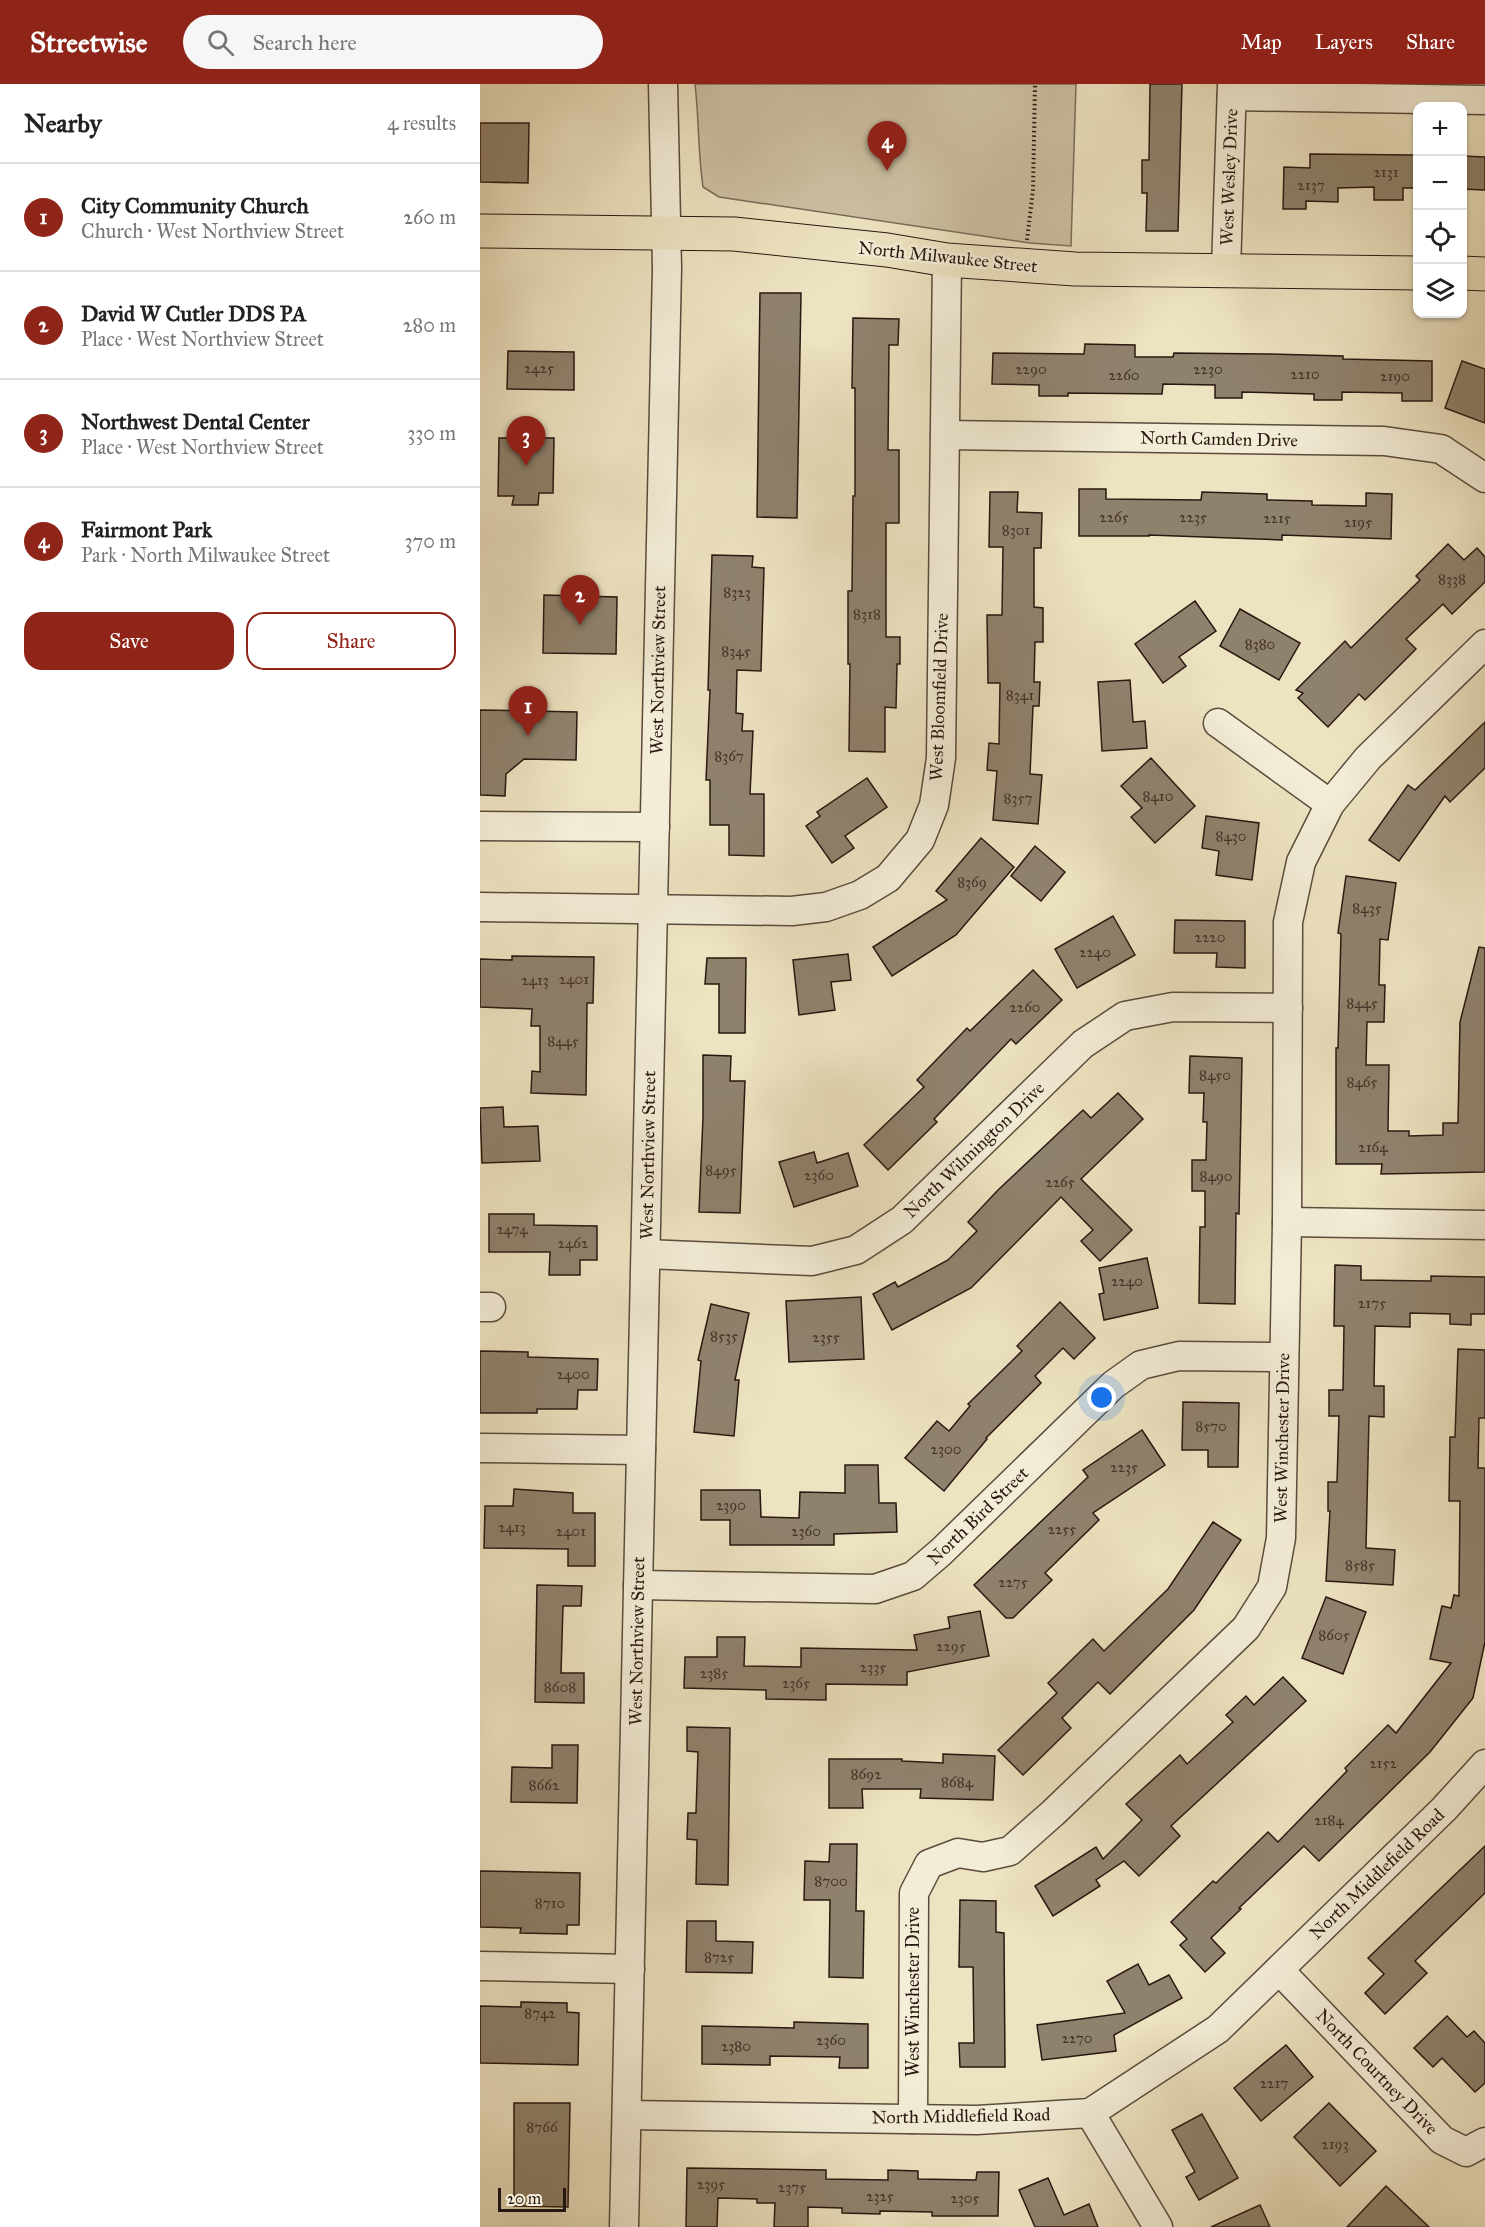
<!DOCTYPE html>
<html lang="en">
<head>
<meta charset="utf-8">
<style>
  :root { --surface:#fff; --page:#f6f6f6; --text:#222; --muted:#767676; --line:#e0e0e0; --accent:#8f2418 }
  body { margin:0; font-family:"IM FELL Great Primer",serif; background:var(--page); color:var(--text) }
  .controls { position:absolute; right:18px; top:18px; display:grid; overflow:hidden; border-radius:12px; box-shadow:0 2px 4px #0004 }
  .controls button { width:54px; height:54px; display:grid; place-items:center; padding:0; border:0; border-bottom:2px solid var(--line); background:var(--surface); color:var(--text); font:30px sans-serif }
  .scale { position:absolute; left:18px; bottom:15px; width:68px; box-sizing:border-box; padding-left:6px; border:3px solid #291811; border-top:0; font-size:16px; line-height:21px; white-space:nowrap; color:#291811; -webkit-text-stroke:4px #f3edd7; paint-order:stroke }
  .you { position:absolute; left:622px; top:1314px; width:21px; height:21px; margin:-15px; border:4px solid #fff; border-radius:50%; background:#1a73e8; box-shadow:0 0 0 9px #1a73e833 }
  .badge { display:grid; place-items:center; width:39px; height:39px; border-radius:50%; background:var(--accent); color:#fff; font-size:20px; font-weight:700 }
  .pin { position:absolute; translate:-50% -50px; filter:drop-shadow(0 2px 3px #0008) }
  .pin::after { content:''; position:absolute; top:32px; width:21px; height:18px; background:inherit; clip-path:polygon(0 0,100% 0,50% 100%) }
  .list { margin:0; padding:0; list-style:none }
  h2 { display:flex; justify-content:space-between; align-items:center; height:78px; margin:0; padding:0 24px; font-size:26px }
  h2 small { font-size:20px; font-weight:400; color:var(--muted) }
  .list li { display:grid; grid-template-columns:39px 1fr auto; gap:18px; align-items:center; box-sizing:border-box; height:108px; padding:0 24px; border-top:2px solid var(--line) }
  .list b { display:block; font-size:22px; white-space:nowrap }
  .list p { margin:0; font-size:20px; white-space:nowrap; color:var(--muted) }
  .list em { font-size:20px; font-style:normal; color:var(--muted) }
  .actions { display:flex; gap:12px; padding:18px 24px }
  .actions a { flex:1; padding:14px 0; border:2px solid var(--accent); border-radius:18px; text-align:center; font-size:21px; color:var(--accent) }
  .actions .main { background:var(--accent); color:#fff }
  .icon { flex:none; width:33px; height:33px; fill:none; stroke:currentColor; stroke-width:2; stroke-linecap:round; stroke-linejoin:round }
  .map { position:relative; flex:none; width:1005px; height:2143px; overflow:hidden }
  header { display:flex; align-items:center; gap:36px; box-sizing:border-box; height:84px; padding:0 30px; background:var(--accent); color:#fff }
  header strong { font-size:28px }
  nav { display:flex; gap:33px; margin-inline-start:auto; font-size:21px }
  .search { width:420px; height:54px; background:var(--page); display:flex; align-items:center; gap:15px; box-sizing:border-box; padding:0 21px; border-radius:33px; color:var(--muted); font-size:22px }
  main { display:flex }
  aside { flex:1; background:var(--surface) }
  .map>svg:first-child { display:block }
</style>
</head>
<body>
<header>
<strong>Streetwise</strong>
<div class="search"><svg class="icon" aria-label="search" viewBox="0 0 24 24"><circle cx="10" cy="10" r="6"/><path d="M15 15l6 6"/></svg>Search here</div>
<nav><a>Map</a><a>Layers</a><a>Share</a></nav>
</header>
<main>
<aside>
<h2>Nearby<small>4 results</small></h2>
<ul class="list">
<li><span class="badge">1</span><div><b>City Community Church</b><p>Church · West Northview Street</p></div><em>260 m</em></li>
<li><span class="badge">2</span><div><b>David W Cutler DDS PA</b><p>Place · West Northview Street</p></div><em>280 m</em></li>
<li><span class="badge">3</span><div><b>Northwest Dental Center</b><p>Place · West Northview Street</p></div><em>330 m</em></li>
<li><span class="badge">4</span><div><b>Fairmont Park</b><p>Park · North Milwaukee Street</p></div><em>370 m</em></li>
</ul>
<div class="actions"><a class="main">Save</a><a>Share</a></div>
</aside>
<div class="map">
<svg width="1005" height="2143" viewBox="0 0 1005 2143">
  <rect width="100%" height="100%" fill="#ede3c1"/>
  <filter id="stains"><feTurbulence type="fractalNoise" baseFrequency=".00333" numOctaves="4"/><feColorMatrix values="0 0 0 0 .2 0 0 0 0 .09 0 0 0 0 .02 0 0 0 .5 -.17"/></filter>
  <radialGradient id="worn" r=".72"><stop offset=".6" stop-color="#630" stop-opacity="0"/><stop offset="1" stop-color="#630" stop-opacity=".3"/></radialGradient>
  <path fill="#ccc0a3" stroke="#7a6c5a" stroke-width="1.5" d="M215 0H596L591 162 550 159 239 113 223 103C218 69 219 34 215 0Z"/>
  <g fill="#8f826d" stroke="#291811" stroke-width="1.5">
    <polygon points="670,0 702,0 698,147 666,147 667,109 662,109 662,76 669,76"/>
    <polygon points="0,39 49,39 48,99 0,98"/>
    <polygon points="830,70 936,71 936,104 923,104 923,116 894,116 894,103 858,104 858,118 826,117 826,125 803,125 804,83 830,84"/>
    <polygon points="982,72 1005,73 1005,106 982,105"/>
    <polygon points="280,209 321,209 317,434 277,433"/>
    <polygon points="373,234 419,235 418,261 409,261 408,366 419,366 419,439 406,439 406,553 420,553 420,580 417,580 416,624 405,623 405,668 369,667 370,580 368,580 368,507 372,507 373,412 375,412 375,304 372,304"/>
    <polygon points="605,260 655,261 655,273 693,273 694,269 788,270 863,272 863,275 952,277 952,317 922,317 922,309 862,308 862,316 834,316 834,310 762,308 762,314 735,314 735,301 683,300 682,310 588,309 588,312 559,312 559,301 512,300 513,269 604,270"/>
    <polygon points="28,267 94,268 94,306 27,305"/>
    <polygon points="982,277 1005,285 1005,339 965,324"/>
    <polygon points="19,354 74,354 73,409 59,409 58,421 32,421 34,412 18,412"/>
    <polygon points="599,405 626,405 626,415 721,416 722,408 787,410 787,416 832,417 832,421 886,422 886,409 912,410 911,455 802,451 802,456 669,451 669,452 599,452"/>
    <polygon points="510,408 538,408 537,428 562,429 561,464 554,464 554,523 563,524 563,558 555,558 554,598 560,598 559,622 553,622 550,690 562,691 558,740 513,736 517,687 507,686 509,659 519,660 520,599 508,599 507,531 522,531 523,463 509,463"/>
    <polygon points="968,460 984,476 997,464 1005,473 1005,498 972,530 963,520 926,555 936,565 885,616 879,610 848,643 818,614 823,609 816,606 865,557 871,564 940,496 936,492"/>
    <polygon points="232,471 273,472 272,483 284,484 281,587 257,586 256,629 263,630 262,647 273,647 270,710 284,710 284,772 249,771 249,741 230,741 230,696 226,696 230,606 228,606"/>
    <polygon points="64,511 137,513 136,570 63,569"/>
    <polygon points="715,517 736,547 699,573 706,582 683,599 655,560"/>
    <polygon points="760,525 820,559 799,596 740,562"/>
    <polygon points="650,596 653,638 665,637 667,664 622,667 618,598"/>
    <polygon points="0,626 97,628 96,676 44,675 26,690 25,712 0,711"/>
    <polygon points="1005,638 1005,684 970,718 965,712 919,777 889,756 928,701 935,706"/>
    <polygon points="671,674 715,722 675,759 651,733 662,724 641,702"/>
    <polygon points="387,694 407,723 365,752 374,764 352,779 326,742 340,732 337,728"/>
    <polygon points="726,732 779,739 772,796 736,791 739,767 722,764"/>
    <polygon points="501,754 534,783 476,851 412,892 393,863 467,816 456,807"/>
    <polygon points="555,762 585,788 561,817 531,792"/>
    <polygon points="866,792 916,799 908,856 900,855 899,901 905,901 904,938 887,938 886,981 909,981 908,1047 929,1047 929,1052 963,1051 963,1039 978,1039 980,938 999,863 1005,864 1005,1088 901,1090 902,1080 856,1080 856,964 858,964 861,850 858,849"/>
    <polygon points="633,832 655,871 597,904 575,865"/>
    <polygon points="695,836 765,837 765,884 736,883 737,869 694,869"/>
    <polygon points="368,870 371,896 351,898 355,926 319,931 313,876"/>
    <polygon points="32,872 114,873 113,919 107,919 106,1011 51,1009 52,987 60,988 60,942 51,942 52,925 0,923 0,875 32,876"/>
    <polygon points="227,874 266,874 265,949 239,949 239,900 225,900"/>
    <polygon points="553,886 582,916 536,960 531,955 454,1035 457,1038 408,1086 384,1061 444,1003 437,996 487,944 490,947"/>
    <polygon points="223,971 251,972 250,997 265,997 260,1129 219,1128 223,1033"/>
    <polygon points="710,972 762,974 759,1130 756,1129 755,1220 719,1219 720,1143 725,1143 725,1107 712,1107 712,1076 726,1076 727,1038 723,1038 724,1009 709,1009"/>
    <polygon points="638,1009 663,1035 601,1095 652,1146 620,1177 601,1157 613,1146 581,1113 491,1204 412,1246 393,1210 415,1198 418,1203 468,1176 497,1147 488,1138 518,1106 603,1026 611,1034"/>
    <polygon points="23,1023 24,1043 58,1042 60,1077 2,1079 0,1024"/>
    <polygon points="334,1068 337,1079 368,1069 378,1102 314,1123 299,1078"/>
    <polygon points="9,1130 54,1130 54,1141 117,1142 117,1176 100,1176 100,1191 69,1191 70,1168 9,1168"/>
    <polygon points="667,1174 678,1224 624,1236 619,1210 624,1209 619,1184"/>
    <polygon points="855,1181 881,1182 881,1196 951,1197 951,1192 1005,1193 1005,1230 991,1230 991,1241 970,1240 970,1230 930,1229 930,1243 895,1242 894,1302 904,1302 904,1333 889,1332 886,1464 915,1466 913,1501 846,1497 850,1427 848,1427 848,1398 857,1398 859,1332 849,1332 849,1306 863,1306 864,1242 854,1242"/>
    <polygon points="381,1213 384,1275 309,1278 306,1217"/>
    <polygon points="580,1218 615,1254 594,1275 583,1264 555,1292 561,1299 506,1354 507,1355 464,1407 425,1374 457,1337 469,1347 490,1322 488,1320 542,1267 537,1262"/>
    <polygon points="231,1220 269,1229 255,1296 259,1296 254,1352 214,1348 221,1277 218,1276"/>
    <polygon points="978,1265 1005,1266 1005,1334 999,1334 998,1384 1005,1384 1005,1558 993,1614 950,1668 839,1777 824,1762 759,1824 761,1825 731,1854 745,1869 725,1888 700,1861 707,1855 691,1838 733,1797 736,1799 788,1748 798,1758 867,1687 865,1684 908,1641 916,1649 971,1579 950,1575 962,1522 971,1524 974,1511 979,1512 980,1417 969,1417 970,1353 975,1353"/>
    <polygon points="0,1267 48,1268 48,1273 118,1275 117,1306 98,1306 97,1325 57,1325 57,1329 0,1329"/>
    <polygon points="703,1318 759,1319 758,1383 728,1383 728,1366 702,1366"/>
    <polygon points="662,1346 685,1381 613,1429 619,1436 565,1489 572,1496 533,1534 526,1534 494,1501 608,1393 603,1386"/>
    <polygon points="365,1381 398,1381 399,1419 416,1419 417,1448 354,1450 354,1461 250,1461 250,1436 221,1436 221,1406 280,1406 281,1433 319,1434 320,1408 365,1409"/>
    <polygon points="34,1405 93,1409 93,1429 115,1429 115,1482 88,1482 88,1465 4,1464 5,1422 33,1422"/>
    <polygon points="733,1438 761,1456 714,1526 630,1610 618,1598 582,1634 591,1644 543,1691 518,1666 577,1609 568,1599 613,1555 624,1567 688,1505"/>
    <polygon points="57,1501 102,1502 101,1522 83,1522 81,1589 104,1589 104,1619 55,1618"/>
    <polygon points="846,1513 886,1528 863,1590 822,1574"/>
    <polygon points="500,1527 509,1572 427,1588 427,1601 346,1600 346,1616 286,1615 286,1606 204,1604 205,1573 237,1573 237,1553 265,1553 264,1582 321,1583 321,1564 437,1566 434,1551 470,1544 468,1533"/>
    <polygon points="803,1593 826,1617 691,1742 700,1752 659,1792 644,1777 616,1796 620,1802 573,1832 555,1802 616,1763 623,1775 662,1736 646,1720 700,1671 707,1680 753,1638 746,1631 766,1612 774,1621"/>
    <polygon points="207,1643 250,1644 248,1801 216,1800 217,1756 207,1755 208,1729 216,1729 218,1668 207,1667"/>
    <polygon points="72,1661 98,1661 97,1719 31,1718 32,1683 72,1684"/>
    <polygon points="463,1670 515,1672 513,1716 440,1714 441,1705 382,1705 383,1724 349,1724 349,1675 422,1675 422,1677 463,1679"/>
    <polygon points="350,1760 377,1760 376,1827 384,1827 383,1894 349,1893 350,1816 324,1816 325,1777 349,1778"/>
    <polygon points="1005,1762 1005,1809 935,1877 947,1889 905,1930 885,1909 904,1890 888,1874"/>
    <polygon points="0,1787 100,1789 99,1841 87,1841 87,1850 40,1849 41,1844 0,1843"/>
    <polygon points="480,1816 516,1817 516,1848 524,1849 525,1983 480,1983 479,1959 494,1959 493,1883 479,1883"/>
    <polygon points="207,1837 236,1837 236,1857 273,1858 272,1889 206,1888"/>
    <polygon points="658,1880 669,1901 689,1891 702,1914 634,1951 636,1967 562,1976 557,1941 645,1929 627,1897"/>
    <polygon points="41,1918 87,1919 87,1928 99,1929 98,1981 0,1979 0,1922 41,1923"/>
    <polygon points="967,1932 987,1953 994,1947 1005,1959 1005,1999 995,2008 962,1974 953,1983 934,1964"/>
    <polygon points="314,1938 388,1940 388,1984 359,1984 360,1973 290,1972 290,1981 222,1980 222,1942 314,1944"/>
    <polygon points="806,1961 833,1993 781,2037 754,2004"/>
    <polygon points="34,2019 90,2019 88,2123 34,2122"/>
    <polygon points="849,2019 896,2067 860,2102 814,2053"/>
    <polygon points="722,2030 758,2094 719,2116 706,2093 715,2088 692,2046"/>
    <polygon points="207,2084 346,2086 346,2095 408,2096 408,2086 438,2087 438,2095 496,2096 497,2088 519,2088 518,2132 452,2132 452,2128 400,2127 400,2130 362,2129 362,2124 328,2123 328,2143 294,2143 295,2119 277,2119 277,2115 238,2114 237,2143 206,2143"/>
    <polygon points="568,2094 584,2131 609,2120 618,2143 555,2143 539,2106"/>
    <polygon points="906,2102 949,2143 867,2143"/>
    <polygon points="780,2121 790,2143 731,2143"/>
  </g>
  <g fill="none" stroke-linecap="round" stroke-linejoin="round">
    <g stroke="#5a4b3d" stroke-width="31">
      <g id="minor">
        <polyline points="752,12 1005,16"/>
        <polyline points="746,186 752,0"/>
        <polyline points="465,351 904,357 961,365 1005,394"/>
        <polyline points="738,639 850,720"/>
        <polyline points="0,742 175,743"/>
        <polyline points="0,823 312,827 346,823 380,811 408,794 440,756 454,721 461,674 467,176"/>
        <polyline points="807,1138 1005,1141"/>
        <polyline points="166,1170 332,1177 376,1166 422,1136 603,960 645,932 693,923 808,924"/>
        <polyline points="0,1223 11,1223"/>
        <polyline points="0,1364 161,1366"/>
        <polyline points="158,1501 395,1505 433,1492 461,1468 633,1301 661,1281 699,1272 803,1273"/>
        <polyline points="0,1882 150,1885"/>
        <polyline points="799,1886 962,2056 986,2068 1005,2058"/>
        <polyline points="610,2029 678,2143"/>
        <polyline points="147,2031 497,2036 610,2029 738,1945 964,1725 1005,1680"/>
        <polyline points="433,2035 434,1809 449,1780 478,1769 503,1773 530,1767 573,1729 766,1544 792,1503 801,1454 807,1138 808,838 821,778 850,720 888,674 1005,560"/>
        <polyline points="144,2143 187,184 183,0"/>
      </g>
    </g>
    <g stroke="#291811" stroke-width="35">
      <g id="major">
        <polyline points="0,147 254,150 407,166 467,176 595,185 938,189"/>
        <polyline points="982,189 1005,190"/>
      </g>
    </g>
    <polyline stroke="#291811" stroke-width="4" stroke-dasharray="1.5 3" stroke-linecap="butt" points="547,156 553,106 555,0"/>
    <use href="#minor" stroke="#f3edd7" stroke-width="28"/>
    <use href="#major" stroke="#ede3c1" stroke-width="33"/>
  </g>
  <g text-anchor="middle" stroke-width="5" stroke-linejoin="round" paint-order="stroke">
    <g font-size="15" fill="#423228">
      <text x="906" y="93">2131</text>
      <text x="831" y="106">2137</text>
      <text x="59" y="289">2425</text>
      <text x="551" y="290">2290</text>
      <text x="728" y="290">2230</text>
      <text x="825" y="295">2210</text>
      <text x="644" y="296">2260</text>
      <text x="915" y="297">2190</text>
      <text x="634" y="438">2265</text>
      <text x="713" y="438">2235</text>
      <text x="797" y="439">2215</text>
      <text x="878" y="443">2195</text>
      <text x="536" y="451">8301</text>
      <text x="972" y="500">8338</text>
      <text x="257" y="513">8323</text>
      <text x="387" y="535">8318</text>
      <text x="780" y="565">8380</text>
      <text x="256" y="572">8345</text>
      <text x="540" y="616">8341</text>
      <text x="249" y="677">8367</text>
      <text x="678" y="717">8410</text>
      <text x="538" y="719">8357</text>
      <text x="751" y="757">8430</text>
      <text x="492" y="803">8369</text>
      <text x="887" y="829">8435</text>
      <text x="730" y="858">2220</text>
      <text x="615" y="873">2240</text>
      <text x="94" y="900">2401</text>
      <text x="55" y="901">2413</text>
      <text x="882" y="924">8445</text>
      <text x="545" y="928">2260</text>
      <text x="83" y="962">8445</text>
      <text x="735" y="996">8450</text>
      <text x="882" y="1003">8465</text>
      <text x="893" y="1068">2164</text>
      <text x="241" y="1091">8495</text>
      <text x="339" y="1096">2360</text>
      <text x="736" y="1097">8490</text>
      <text x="580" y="1103">2265</text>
      <text x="32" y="1150">2474</text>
      <text x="93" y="1164">2462</text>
      <text x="647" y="1202">2240</text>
      <text x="892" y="1224">2175</text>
      <text x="244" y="1257">8535</text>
      <text x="346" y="1258">2355</text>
      <text x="93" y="1295">2400</text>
      <text x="731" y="1347">8570</text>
      <text x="466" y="1370">2300</text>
      <text x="644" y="1388">2235</text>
      <text x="251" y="1426">2390</text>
      <text x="32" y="1448">2413</text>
      <text x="582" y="1450">2255</text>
      <text x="91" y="1452">2401</text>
      <text x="326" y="1452">2360</text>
      <text x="880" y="1486">8585</text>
      <text x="533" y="1503">2275</text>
      <text x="854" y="1556">8605</text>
      <text x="471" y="1567">2295</text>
      <text x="393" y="1588">2335</text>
      <text x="234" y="1594">2385</text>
      <text x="316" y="1604">2365</text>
      <text x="80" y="1608">8608</text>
      <text x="903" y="1684">2152</text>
      <text x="386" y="1695">8692</text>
      <text x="477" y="1703">8684</text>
      <text x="64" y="1706">8662</text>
      <text x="849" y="1741">2184</text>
      <text x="351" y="1802">8700</text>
      <text x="70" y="1824">8710</text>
      <text x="239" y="1878">8725</text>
      <text x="60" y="1934">8742</text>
      <text x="597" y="1959">2270</text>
      <text x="351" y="1961">2360</text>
      <text x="256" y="1967">2380</text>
      <text x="794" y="2004">2217</text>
      <text x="62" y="2048">8766</text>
      <text x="855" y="2065">2193</text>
      <text x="231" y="2105">2395</text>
      <text x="312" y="2108">2375</text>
      <text x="400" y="2117">2325</text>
      <text x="485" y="2119">2305</text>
    </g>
    <g font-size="18" fill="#291811" stroke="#f3edd7">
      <text transform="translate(749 93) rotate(-88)" y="6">West Wesley Drive</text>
      <text transform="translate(468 173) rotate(6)" y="6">North Milwaukee Street</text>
      <text transform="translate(739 355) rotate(1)" y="6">North Camden Drive</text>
      <text transform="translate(178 586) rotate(-89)" y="6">West Northview Street</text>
      <text transform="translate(459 613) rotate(-88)" y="6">West Bloomfield Drive</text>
      <text transform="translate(494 1066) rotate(-44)" y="6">North Wilmington Drive</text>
      <text transform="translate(168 1071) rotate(-89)" y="6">West Northview Street</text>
      <text transform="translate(802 1354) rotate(-89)" y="6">West Winchester Drive</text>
      <text transform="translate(498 1432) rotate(-44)" y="6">North Bird Street</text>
      <text transform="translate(157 1557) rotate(-89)" y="6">West Northview Street</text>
      <text transform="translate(897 1790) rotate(-44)" y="6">North Middlefield Road</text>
      <text transform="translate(433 1908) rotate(-90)" y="6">West Winchester Drive</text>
      <text transform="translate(897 1988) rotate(46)" y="6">North Courtney Drive</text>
      <text transform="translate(481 2032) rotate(-1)" y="6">North Middlefield Road</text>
    </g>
  </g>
  <rect width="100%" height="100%" filter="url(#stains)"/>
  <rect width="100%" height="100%" fill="url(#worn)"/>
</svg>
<div class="controls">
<button>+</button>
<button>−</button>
<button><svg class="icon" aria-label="locate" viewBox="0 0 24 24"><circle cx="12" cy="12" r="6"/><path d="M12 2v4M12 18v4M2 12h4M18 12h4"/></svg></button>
<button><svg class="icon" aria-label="layers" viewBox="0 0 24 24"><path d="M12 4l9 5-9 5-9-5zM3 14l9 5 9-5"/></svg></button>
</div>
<div class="scale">20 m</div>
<div class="you"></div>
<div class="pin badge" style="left:48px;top:652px">1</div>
<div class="pin badge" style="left:100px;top:541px">2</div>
<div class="pin badge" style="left:46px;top:382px">3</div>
<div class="pin badge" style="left:407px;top:87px">4</div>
</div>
</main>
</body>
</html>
